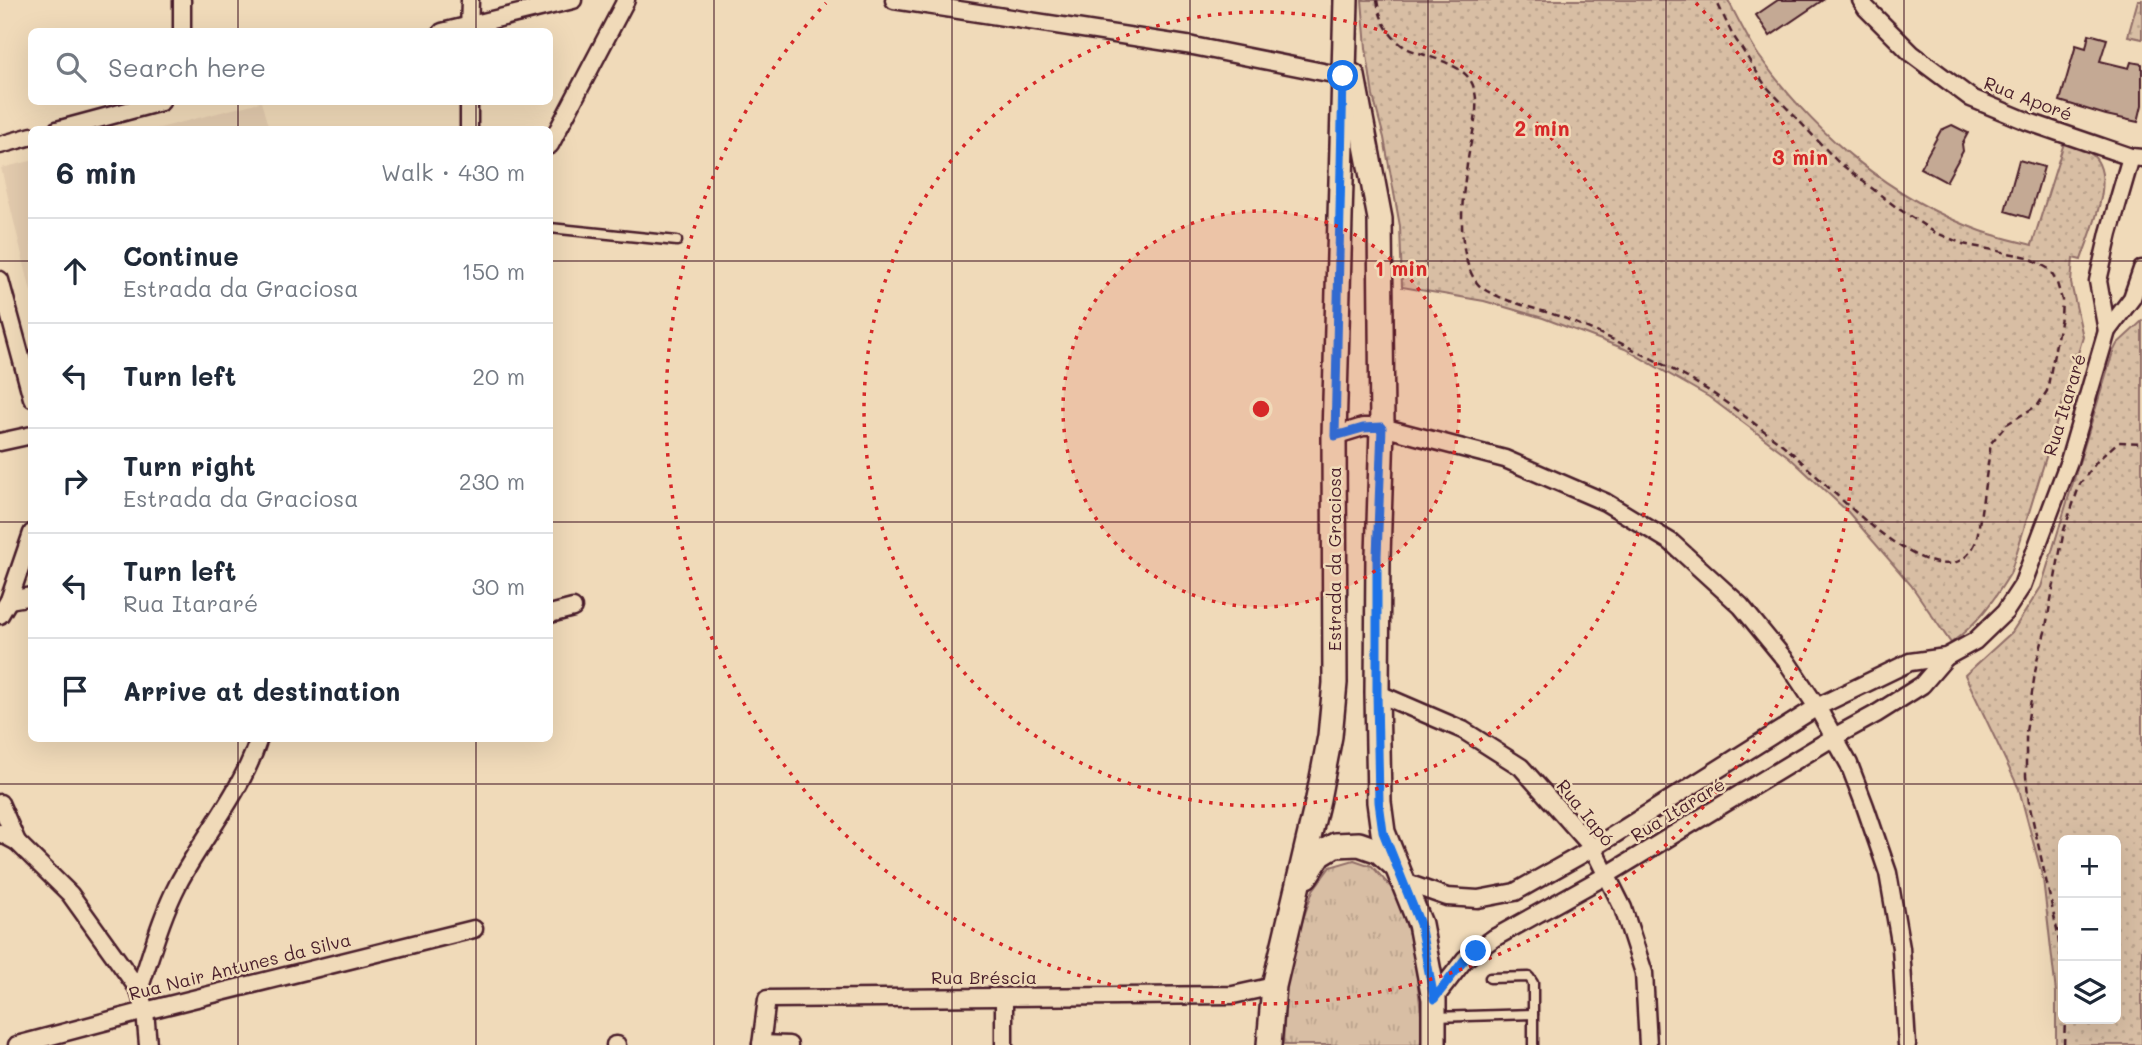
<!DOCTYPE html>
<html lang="en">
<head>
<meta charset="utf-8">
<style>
  :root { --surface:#fff; --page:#f6f6f7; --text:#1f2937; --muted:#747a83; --line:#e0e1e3 }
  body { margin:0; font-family:Mali,sans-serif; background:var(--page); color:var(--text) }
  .controls { position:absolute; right:21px; bottom:21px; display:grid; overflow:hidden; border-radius:10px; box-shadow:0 7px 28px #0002 }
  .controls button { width:63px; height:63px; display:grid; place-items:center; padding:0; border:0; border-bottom:2px solid var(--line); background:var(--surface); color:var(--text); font:35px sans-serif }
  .stop { position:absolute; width:21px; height:21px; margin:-16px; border:5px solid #1a73e8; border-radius:50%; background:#fff }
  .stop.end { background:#1a73e8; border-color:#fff; box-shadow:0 2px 7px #0008 }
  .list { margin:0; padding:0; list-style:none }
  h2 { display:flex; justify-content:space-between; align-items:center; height:91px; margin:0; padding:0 28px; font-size:30px }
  h2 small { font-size:23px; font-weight:400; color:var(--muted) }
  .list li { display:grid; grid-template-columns:46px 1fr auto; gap:21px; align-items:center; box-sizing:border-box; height:105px; padding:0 28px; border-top:2px solid var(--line) }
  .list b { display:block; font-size:26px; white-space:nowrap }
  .list p { margin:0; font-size:23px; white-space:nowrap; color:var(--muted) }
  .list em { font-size:23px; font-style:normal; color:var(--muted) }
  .icon { flex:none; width:38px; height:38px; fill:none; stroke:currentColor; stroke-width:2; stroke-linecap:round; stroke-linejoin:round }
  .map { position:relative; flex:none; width:2142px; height:1045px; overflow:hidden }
  .search { position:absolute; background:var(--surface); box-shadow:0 7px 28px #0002; left:28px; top:28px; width:525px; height:77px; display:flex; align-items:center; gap:18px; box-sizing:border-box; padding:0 24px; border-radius:10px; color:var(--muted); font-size:26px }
  .panel { position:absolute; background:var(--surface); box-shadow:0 7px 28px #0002; left:28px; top:126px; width:525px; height:616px; border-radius:10px }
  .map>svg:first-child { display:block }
</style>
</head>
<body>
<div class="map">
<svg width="2142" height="1045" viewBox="0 0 2142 1045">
  <defs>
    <pattern id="grass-dots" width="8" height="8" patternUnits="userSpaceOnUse" patternTransform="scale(1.75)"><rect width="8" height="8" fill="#d8bea4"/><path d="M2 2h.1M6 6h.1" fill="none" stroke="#bba38d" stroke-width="1.8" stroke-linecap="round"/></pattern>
    <pattern id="park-tufts" width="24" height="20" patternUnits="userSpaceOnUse" patternTransform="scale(1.75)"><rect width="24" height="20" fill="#d8bea4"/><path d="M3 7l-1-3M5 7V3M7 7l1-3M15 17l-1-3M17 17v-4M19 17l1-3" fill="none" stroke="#bba38d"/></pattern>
  </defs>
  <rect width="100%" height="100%" fill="#f0dab9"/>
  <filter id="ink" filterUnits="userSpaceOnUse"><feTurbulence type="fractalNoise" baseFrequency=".0143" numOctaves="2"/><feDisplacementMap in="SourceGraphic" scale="14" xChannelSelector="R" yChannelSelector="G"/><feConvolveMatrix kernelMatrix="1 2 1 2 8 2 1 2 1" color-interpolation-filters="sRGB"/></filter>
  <g filter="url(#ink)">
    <g fill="#e3cbae">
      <polygon points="260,102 261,102 269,129 156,129"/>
      <polygon points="31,161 32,161 31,292 1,168"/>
    </g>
    <g fill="url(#grass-dots)" stroke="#916e68" stroke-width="2" fill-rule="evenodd">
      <path d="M1362 0H1728C1738 19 1747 38 1759 56 1815 134 1890 198 1981 231 1998 237 2016 241 2032 245L2064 143C2073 146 2082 147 2090 153 2119 174 2090 232 2081 260L2073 258 2071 283 2083 337 2010 574C1992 603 1978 623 1951 643L1911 585 1848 512 1789 457 1709 397 1625 349 1543 318 1484 301 1402 287 1400 226 1384 138 1373 96 1366 48Z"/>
      <polygon points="2138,0 2142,0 2142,39 2128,36"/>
      <path d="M2142 321V1045H2056V993L2043 879 2019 789 1965 675 2012 632 2041 587 2113 352 2117 344ZM2063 840H2116V1019H2063Z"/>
    </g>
    <polygon fill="url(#park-tufts)" stroke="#916e68" stroke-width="2" points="1354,860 1372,866 1396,893 1414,950 1423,1031 1421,1045 1283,1045 1286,987 1300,928 1313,890 1330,867"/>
    <g fill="#c4a994" stroke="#4a1f2b" stroke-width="2">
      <polygon points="1778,0 1823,0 1770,36 1756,15"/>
      <polygon points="2089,34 2107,39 2100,61 2129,68 2131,62 2142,64 2142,105 2138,122 2106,115 2060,101 2076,45 2086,48"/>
      <polygon points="1952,125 1968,133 1962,144 1963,151 1946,182 1920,168 1941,130"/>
      <polygon points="2019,160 2044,167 2029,218 2005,211"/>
    </g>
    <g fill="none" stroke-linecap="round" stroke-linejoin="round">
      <g stroke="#4a1f2b" stroke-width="13">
        <g id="lane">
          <polyline points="550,228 677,241"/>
          <polyline points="1490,978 1529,977 1533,983 1533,1045"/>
          <polyline points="1434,1017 1533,1014"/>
        </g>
      </g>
      <g stroke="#4a1f2b" stroke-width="21">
        <g id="street">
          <polyline points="182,0 182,32"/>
          <polyline points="894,0 1193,46 1353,78"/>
          <polyline points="1861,0 1866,8 1912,54 1971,98 2029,122 2131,157 2142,158"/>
          <polyline points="442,32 573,0"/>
          <polyline points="469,32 470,0"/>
          <polyline points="57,130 161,102"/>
          <polyline points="469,130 469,102"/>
          <polyline points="0,145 32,136"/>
          <polyline points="550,145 626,0"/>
          <polyline points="0,280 32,398"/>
          <polyline points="2107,331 2098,281 2109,233 2131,157"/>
          <polyline points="1334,436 1363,427 1382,427 1505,459 1605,502 1671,542 1741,606 1787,662 1817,707 1849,764 1865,806 1888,873 1901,948 1907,1045"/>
          <polyline points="0,442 32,435"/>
          <polyline points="9,600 32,596"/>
          <polyline points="550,614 573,608"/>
          <polyline points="0,615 9,600 32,533"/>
          <polyline points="1377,693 1463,730 1521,767 1593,848 1623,908 1644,973 1648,1045"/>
          <polyline points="0,803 17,842"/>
          <polyline points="0,833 17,842 70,894 139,990 145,1011 148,1045"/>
          <polyline points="1404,882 1447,897 1478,899 1515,892 1593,848 1817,707 1910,662 1946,657 1975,641 2005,612 2022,586 2069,461 2107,331 2132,298 2142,269"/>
          <path d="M139 990C151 955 161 917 178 884 204 835 242 792 259 738"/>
          <polyline points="1004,997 1004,1045"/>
          <polyline points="1434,999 1465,959 1494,938 1607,875 1834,737 1876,714 1922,685 1946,657"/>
          <polyline points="761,1044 789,1045"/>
          <polyline points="17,1045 145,1011 474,929"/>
          <polyline points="615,1045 617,1045"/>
          <polyline points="761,1045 767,999 1233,995 1274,986"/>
        </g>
      </g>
      <g stroke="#4a1f2b" stroke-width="28">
        <g id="secondary">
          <polyline points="1353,76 1380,219 1382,427 1378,556 1377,693 1379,802 1383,832 1420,924 1434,999 1434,1045"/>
          <polyline points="1306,876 1320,854 1335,845 1359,844 1379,851 1397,867"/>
          <polyline points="1269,1045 1274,986 1318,799 1330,736 1335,683 1334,436 1346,0"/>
        </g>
      </g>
      <g stroke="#4a1f2b" stroke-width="2.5" stroke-dasharray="7 5" stroke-linecap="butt">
        <path d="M1377 0C1380 20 1389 37 1406 48 1424 56 1456 62 1468 77 1485 98 1471 135 1468 159 1462 195 1455 253 1477 283 1489 299 1544 310 1564 318 1614 339 1660 361 1706 389 1731 405 1755 424 1779 442 1812 465 1945 624 1977 539L1991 443 2007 424 2038 405 2047 391 2061 317 2062 300 2057 283 2049 269 2028 257 1963 244 1934 232 1896 207 1837 161 1765 85 1731 32 1716 0"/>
        <polyline points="2063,980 2058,934 2029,803 2026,776 2026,732 2037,660 2045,632 2064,530 2080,484 2098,460 2118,442 2142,443"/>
        <polyline points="2064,1045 2065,1019"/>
      </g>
      <use href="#lane" stroke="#f0dab9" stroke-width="8"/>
      <use href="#street" stroke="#f0dab9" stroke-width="16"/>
      <use href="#secondary" stroke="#f0dab9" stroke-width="23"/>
    </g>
  </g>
  <g fill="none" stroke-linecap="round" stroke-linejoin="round" filter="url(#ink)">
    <polyline stroke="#1a73e8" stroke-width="9" points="1343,76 1335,436 1363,428 1382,427 1377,556 1377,693 1379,802 1383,832 1420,924 1434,999 1465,959 1476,951"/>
  </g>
  <path fill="none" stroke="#4a1f2b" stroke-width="2" stroke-opacity="0.55" d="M238 0V32M476 0V32M714 0V1045M952 0V1045M1190 0V1045M1428 0V1045M1666 0V1045M1904 0V1045M238 102V130M476 102V130M0 261H32M550 261H2142M0 522H32M550 522H2142M238 738V1045M476 738V1045M0 784H2142"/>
  <circle cx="1261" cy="409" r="198" fill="#d62828" fill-opacity=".12"/>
  <g fill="none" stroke="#d62828" stroke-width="3.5" stroke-dasharray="3.5 7">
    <circle cx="1261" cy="409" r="198"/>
    <circle cx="1261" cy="409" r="397"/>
    <path d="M1696 3A595 595 0 1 1 826 3"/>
  </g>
  <g text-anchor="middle" stroke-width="5" stroke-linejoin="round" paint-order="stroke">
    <g font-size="18" fill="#4a1f2b" stroke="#f0dab9">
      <text transform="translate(2028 99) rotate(21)" y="6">Rua Aporé</text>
      <text transform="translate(2065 405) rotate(-73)" y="6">Rua Itararé</text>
      <text transform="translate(1335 559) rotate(-90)" y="6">Estrada da Graciosa</text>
      <text transform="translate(1678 810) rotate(-31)" y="6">Rua Itararé</text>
      <text transform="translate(1585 813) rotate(51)" y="6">Rua Iapó</text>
      <text transform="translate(240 967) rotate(-14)" y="6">Rua Nair Antunes da Silva</text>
      <text x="984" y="984">Rua Bréscia</text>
    </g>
  </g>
  <circle cx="1261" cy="409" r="10" fill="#d62828" stroke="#f0dab9" stroke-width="3.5"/>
  <g font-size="21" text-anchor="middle" font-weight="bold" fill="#d62828" stroke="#f0dab9" stroke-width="5" stroke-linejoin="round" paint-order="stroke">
    <text x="1542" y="136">2 min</text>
    <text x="1800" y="165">3 min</text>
    <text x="1401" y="276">1 min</text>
  </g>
</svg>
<div class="controls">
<button>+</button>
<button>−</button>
<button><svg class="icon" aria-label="layers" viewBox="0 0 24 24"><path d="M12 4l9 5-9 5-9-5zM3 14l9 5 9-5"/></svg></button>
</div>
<div class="stop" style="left:1343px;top:76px"></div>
<div class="stop end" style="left:1476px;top:951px"></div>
<div class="search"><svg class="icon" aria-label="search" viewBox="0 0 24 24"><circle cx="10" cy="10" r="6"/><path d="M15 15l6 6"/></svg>Search here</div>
<section class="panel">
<h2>6 min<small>Walk · 430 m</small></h2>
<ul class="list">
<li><svg class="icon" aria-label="ahead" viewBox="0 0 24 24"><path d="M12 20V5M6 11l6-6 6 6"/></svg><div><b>Continue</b><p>Estrada da Graciosa</p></div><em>150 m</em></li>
<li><svg class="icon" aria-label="left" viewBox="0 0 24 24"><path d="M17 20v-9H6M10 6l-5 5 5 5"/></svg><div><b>Turn left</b></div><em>20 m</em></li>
<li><svg class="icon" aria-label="right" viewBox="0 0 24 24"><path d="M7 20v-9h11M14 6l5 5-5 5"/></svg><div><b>Turn right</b><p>Estrada da Graciosa</p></div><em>230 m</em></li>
<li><svg class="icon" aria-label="left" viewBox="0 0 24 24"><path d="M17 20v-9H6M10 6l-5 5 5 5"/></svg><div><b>Turn left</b><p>Rua Itararé</p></div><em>30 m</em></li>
<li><svg class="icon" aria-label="arrive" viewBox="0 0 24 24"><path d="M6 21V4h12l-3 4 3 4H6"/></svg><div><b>Arrive at destination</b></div></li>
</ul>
</section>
</div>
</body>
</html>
